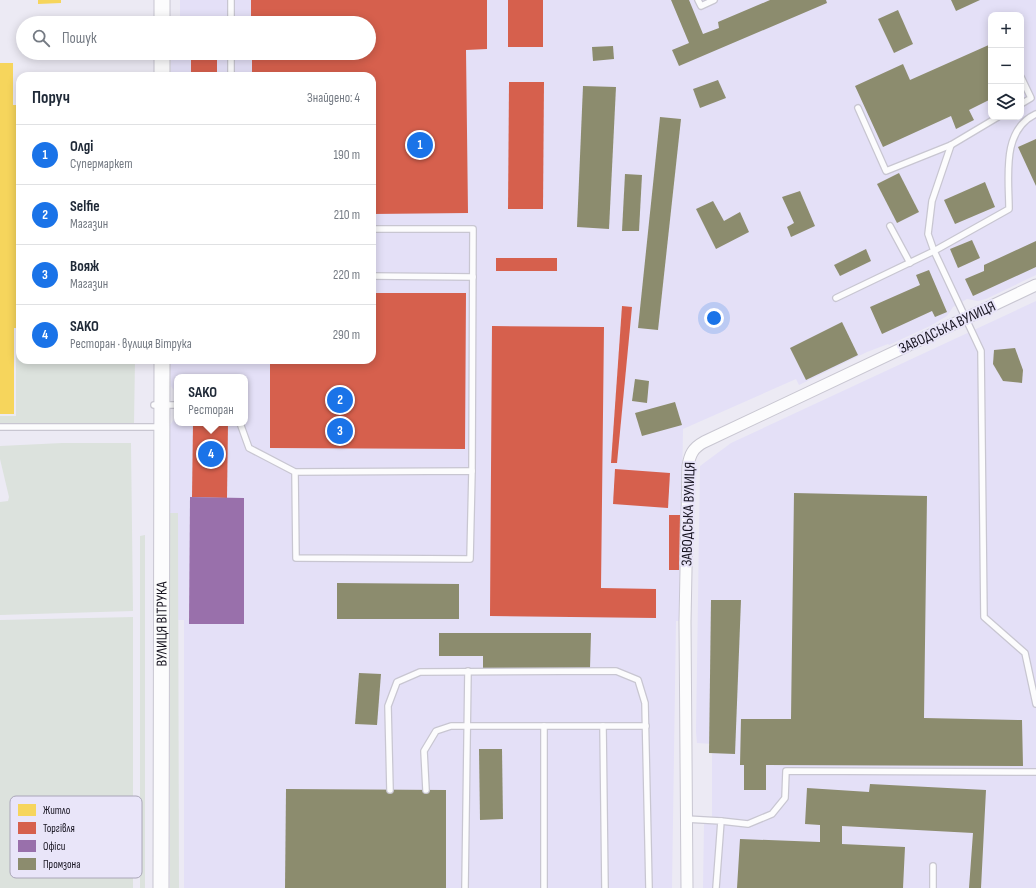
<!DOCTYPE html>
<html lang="uk">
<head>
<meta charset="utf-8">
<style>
  :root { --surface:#fff; --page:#f2f2f3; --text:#1f2937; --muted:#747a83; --line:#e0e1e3; --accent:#1a73e8 }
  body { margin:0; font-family:"Sofia Sans Condensed",sans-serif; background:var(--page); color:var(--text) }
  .controls { position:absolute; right:12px; top:12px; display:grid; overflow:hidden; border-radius:8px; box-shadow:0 2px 10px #0003 }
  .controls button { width:36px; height:36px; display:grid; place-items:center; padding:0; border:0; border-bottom:1px solid var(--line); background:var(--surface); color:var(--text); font:20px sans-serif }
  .you { position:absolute; left:714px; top:318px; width:14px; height:14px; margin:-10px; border:3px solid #fff; border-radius:50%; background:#1a73e8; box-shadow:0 0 0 6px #1a73e833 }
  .badge { display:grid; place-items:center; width:26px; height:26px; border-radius:50%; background:var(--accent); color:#fff; font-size:13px; font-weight:700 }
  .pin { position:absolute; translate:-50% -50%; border:2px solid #fff; box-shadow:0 1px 4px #0006 }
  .popup { position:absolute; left:174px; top:374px; width:74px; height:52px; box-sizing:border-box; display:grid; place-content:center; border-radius:8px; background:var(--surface); filter:drop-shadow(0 1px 3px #0005); font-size:13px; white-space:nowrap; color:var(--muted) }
  .popup b { font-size:15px; color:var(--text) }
  .popup::after { content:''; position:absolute; left:50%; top:100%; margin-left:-8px; border:8px solid transparent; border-top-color:var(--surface) }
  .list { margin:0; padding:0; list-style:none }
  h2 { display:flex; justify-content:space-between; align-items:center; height:52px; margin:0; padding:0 16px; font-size:17px }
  h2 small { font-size:13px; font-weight:400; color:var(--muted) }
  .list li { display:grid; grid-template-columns:26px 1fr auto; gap:12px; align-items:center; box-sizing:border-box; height:60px; padding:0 16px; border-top:1px solid var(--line) }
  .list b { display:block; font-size:15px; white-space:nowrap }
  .list p { margin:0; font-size:13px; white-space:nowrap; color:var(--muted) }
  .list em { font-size:13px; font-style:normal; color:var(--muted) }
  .icon { flex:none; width:22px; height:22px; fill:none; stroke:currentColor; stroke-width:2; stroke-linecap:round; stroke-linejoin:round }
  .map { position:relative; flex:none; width:1036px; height:888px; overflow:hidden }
  .search { position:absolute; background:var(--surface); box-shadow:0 2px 10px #0003; left:16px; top:16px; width:360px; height:44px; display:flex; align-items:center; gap:10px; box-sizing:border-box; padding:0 14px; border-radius:22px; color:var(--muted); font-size:15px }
  .panel { position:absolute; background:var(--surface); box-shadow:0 2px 10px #0003; left:16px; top:72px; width:360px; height:292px; border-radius:12px }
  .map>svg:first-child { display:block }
</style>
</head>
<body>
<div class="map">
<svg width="1036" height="888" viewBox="0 0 1036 888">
  <rect width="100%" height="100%" fill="#eceaf4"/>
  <g fill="#e4e0f7" fill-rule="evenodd">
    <path d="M180 0H1036V275L986 299 978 301 967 299 953 307 947 316 930 326 889 345 888 344 867 352 799 385 796 379 683 429 680 621H676L672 888H184V620H170V425L177 415V423H245V377H177V395L171 386 170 360H372V76H171V61L172 57 177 53H369V23H180ZM991 15H1021V117H991Z"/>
    <polygon points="1036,301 1036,888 703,888 704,824 712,821 712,744 697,743 696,732 700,466 731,443"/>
  </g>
  <g fill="#dce2dd">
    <polygon points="20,330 20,360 135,360 134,424 0,423 0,416 16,416 16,331"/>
    <polygon points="62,443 131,443 133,611 0,615 0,502 8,501 9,497 0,459 0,446"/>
    <polygon points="170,513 178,513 179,888 170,888"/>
    <polygon points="145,535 145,888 140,888 140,536"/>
    <polygon points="133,617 133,888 0,888 0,620"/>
  </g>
  <g fill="#f6d55c">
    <polygon points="38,0 61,0 61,3 38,4"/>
    <polygon points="0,63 13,63 13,105 19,105 19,328 14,328 14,414 0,414"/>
  </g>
  <g fill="#d6604d">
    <polygon points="251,0 487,0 487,49 466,50 468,213 372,214 372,76 252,76 252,53 369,53 369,23 251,23"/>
    <rect x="508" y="0" width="35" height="47"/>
    <rect x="191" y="53" width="26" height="23"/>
    <polygon points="509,82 544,82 543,209 508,209"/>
    <rect x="496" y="258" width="61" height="13"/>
    <polygon points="372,293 466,293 465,449 270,448 270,360 372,360"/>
    <polygon points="622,306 632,307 617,463 611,463"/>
    <polygon points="492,326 604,327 601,588 656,589 656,618 490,616"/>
    <polygon points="193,424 228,424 227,498 192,497"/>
    <polygon points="615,469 670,473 668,508 613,504"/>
    <polygon points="669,515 680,515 679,570 669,570"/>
  </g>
  <polygon fill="#9970ab" points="190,497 244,498 244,624 189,624"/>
  <g fill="#8c8c6e">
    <polygon points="671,0 689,0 703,34 719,28 718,22 770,0 826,0 827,3 679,66 672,50 689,43"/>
    <polygon points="951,0 980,0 956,11"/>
    <polygon points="898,10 913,44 894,53 878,19"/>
    <polygon points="991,44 991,99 969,110 974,120 956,129 951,116 883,147 855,86 903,64 910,80"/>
    <polygon points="613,46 614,59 593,61 592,47"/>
    <polygon points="718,80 726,98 700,108 693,89"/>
    <polygon points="583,86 616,87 609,229 577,227"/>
    <polygon points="660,117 681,119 658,330 638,328"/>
    <polygon points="1036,139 1036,186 1018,147"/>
    <polygon points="899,173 919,212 897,223 877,184"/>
    <polygon points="625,174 642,175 639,231 622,231"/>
    <polygon points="985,182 995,207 955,224 944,200"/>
    <polygon points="800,191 815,226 791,237 787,227 794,223 782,197"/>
    <polygon points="713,201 724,221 740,212 749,232 716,249 696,209"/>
    <polygon points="972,240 980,258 958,268 950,249"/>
    <polygon points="1036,241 1036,267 973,296 965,279 984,271 984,265"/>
    <polygon points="866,249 871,261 840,276 834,265"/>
    <polygon points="929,270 947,312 935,317 932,311 882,334 870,307 920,285 916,275"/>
    <polygon points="842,322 858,355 806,380 790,348"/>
    <polygon points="1015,348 1023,370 1022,383 1003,381 993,364 994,350"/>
    <polygon points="635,379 649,381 647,403 632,401"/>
    <polygon points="675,402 682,425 642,436 635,413"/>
    <polygon points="794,493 927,496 924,718 1022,720 1023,766 766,765 766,790 744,790 744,765 740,765 741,719 791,719"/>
    <polygon points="337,583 459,584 459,619 337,619"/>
    <polygon points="711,600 741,600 735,754 709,753"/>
    <polygon points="439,633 591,633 590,668 483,668 483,656 439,656"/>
    <polygon points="359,673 381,674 377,725 355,724"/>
    <polygon points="479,749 502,749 503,819 480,820"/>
    <polygon points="870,784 986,790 981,888 969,888 973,833 842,826 842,844 905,847 903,888 737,888 740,839 820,842 820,825 805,824 807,788 869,792"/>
    <polygon points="286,789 446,790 446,888 285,888"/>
  </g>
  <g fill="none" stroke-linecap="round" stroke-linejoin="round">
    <g stroke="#c8c6d1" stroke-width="8">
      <g id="lane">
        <polyline points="231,0 231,23"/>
        <polyline points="698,0 701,6 714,0"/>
        <polyline points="231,53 231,76"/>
        <polyline points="1021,77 1031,98 1021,104"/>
        <polyline points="858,108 886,171 951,145 998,117"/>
        <path d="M1036 114C1001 130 1009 177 1009 209L934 251 981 351 984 617 1025 653 1036 704"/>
        <polyline points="890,226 910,263"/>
        <polyline points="372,229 473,229 472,471"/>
        <polyline points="372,276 473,277"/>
        <polyline points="836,298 934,251 928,234 932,201 951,145"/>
        <polyline points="154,405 177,405"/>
        <polyline points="240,423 249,448 295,472 472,471 470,559 296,558 295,472"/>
        <polyline points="0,427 162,427"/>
        <polyline points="603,726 605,888"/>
        <polyline points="390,790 388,706 397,682 420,672 616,671 638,680 645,703 649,888"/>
        <polyline points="426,790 424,751 436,731 451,726 646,726"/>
        <polyline points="686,819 721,821 716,888"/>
        <polyline points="721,821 748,824 772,814 785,798 786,771 1036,772"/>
        <polyline points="465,888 468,671"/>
        <polyline points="544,888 544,726"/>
        <polyline points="933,888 933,866"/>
      </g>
    </g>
    <g stroke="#c8c6d1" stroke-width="13">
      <path id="street" d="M687 888 685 622 688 466C690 454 693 448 704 442L1036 285"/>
    </g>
    <g stroke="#c8c6d1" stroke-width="17">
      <g id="secondary">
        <polyline points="162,23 162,0"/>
        <polyline points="162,76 162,53"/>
        <path id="s1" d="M161 888 162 360"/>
      </g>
    </g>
    <use href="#lane" stroke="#fcfcfd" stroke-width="5.5"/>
    <use href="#street" stroke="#fcfcfd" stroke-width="11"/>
    <use href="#secondary" stroke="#fcfcfd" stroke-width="15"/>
  </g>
  <g text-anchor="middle" stroke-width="4" stroke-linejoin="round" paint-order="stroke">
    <g font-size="15" fill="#171420" stroke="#e9e5f9">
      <text transform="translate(947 327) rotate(-25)" y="5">ЗАВОДСЬКА ВУЛИЦЯ</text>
      <text transform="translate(688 514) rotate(-88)" y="5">ЗАВОДСЬКА ВУЛИЦЯ</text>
      <text dy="5" stroke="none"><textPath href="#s1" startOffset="264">ВУЛИЦЯ ВІТРУКА</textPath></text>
    </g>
  </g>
  <rect x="10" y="796" width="132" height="82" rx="6" fill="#e9e5f9" stroke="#aaa6b8" stroke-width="1"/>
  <rect x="18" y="804" width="18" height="12" fill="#f6d55c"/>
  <rect x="18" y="822" width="18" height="12" fill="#d6604d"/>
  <rect x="18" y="840" width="18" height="12" fill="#9970ab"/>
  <rect x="18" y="858" width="18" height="12" fill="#8c8c6e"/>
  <g font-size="11" fill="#171420">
    <text x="43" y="814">Житло</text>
    <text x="43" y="832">Торгівля</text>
    <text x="43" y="850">Офіси</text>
    <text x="43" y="868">Промзона</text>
  </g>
</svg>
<div class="controls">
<button>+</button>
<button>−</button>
<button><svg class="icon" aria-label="layers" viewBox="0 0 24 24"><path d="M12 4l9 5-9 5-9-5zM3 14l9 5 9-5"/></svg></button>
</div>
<div class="you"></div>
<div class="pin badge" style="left:420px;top:145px">1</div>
<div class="pin badge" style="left:340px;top:400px">2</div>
<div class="pin badge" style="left:340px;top:431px">3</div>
<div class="pin badge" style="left:211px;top:454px">4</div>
<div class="popup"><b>SAKO</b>Ресторан</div>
<div class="search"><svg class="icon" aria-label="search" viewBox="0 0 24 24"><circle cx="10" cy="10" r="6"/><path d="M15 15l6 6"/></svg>Пошук</div>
<section class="panel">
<h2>Поруч<small>Знайдено: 4</small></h2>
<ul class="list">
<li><span class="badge">1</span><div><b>Олді</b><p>Супермаркет</p></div><em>190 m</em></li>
<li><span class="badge">2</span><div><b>Selfie</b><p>Магазин</p></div><em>210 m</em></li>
<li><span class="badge">3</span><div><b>Вояж</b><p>Магазин</p></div><em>220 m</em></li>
<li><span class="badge">4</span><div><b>SAKO</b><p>Ресторан · вулиця Вітрука</p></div><em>290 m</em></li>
</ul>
</section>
</div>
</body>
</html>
